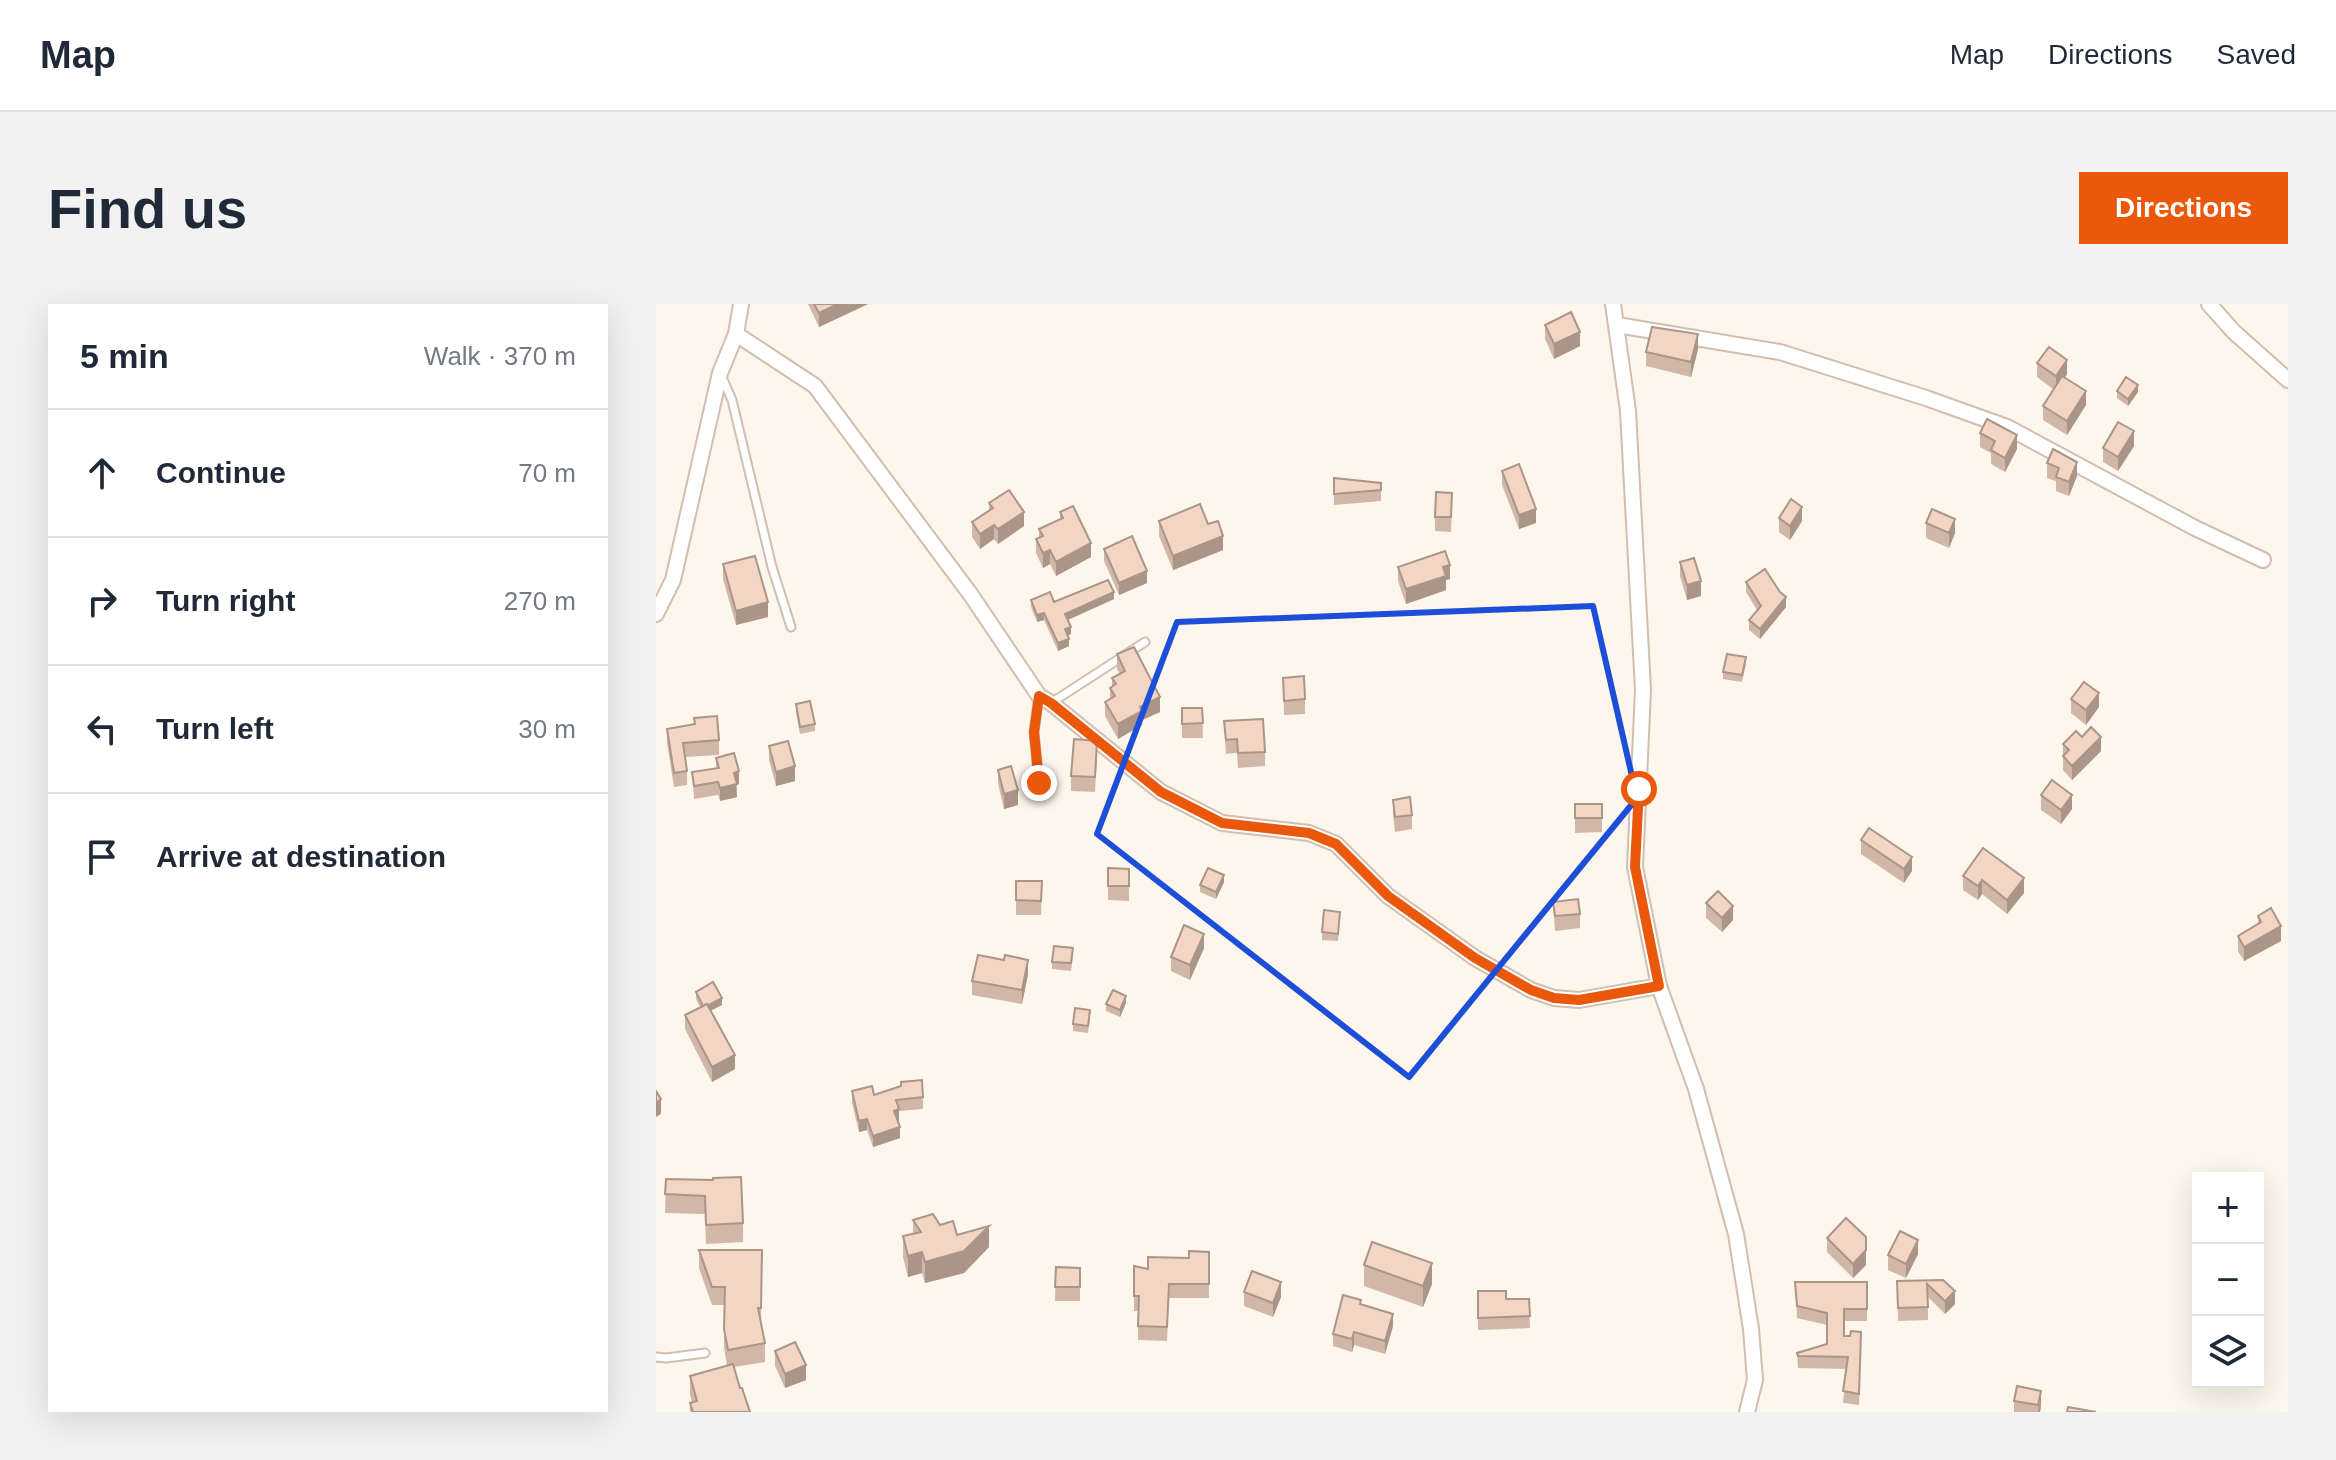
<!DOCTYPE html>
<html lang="en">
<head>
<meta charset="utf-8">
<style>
  :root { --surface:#fff; --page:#f2f2f3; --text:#1f2937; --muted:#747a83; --line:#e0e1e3; --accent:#ea580c }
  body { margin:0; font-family:Arial,sans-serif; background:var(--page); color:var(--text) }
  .controls { position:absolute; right:24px; bottom:24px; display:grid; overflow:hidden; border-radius:0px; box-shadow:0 8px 32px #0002 }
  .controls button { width:72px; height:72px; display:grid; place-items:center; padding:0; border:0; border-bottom:2px solid var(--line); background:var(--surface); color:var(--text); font:40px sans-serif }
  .stop { position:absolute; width:24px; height:24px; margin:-18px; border:6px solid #ea580c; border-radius:50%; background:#fff }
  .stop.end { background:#ea580c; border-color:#fff; box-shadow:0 2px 8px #0008 }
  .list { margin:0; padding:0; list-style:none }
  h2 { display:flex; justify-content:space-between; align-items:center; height:104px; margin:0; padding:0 32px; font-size:34px }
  h2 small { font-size:26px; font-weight:400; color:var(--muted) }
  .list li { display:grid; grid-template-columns:52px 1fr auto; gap:24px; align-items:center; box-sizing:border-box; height:128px; padding:0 32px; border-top:2px solid var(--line) }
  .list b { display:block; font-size:30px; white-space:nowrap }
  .list em { font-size:26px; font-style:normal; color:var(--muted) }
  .icon { flex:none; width:44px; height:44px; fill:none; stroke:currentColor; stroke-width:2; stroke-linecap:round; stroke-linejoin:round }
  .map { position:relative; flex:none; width:1632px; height:1108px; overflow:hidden; border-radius:0px }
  header { display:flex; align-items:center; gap:48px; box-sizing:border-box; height:112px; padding:0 40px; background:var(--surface); border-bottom:2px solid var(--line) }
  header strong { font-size:38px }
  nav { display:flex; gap:44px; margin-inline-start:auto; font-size:28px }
  .intro { display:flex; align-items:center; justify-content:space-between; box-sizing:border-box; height:192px; padding:0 48px }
  h1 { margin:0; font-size:56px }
  .button { padding:20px 36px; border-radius:0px; background:var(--accent); color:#fff; font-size:28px; font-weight:700 }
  main { display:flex; gap:48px; padding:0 48px }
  aside { flex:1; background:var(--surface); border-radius:0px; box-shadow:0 8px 32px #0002 }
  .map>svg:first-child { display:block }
</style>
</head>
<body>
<header>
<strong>Map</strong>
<nav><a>Map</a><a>Directions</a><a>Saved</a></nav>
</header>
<div class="intro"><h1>Find us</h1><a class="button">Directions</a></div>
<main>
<aside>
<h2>5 min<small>Walk · 370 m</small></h2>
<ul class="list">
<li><svg class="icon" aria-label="ahead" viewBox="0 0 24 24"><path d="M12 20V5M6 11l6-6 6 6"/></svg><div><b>Continue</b></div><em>70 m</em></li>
<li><svg class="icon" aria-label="right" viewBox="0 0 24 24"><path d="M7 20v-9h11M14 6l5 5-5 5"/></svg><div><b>Turn right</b></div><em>270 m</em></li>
<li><svg class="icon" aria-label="left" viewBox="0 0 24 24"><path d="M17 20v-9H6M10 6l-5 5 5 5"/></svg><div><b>Turn left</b></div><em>30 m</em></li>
<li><svg class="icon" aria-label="arrive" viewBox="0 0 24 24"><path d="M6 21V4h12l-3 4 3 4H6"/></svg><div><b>Arrive at destination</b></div></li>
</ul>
</aside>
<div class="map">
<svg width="1632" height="1108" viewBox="0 0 1632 1108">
  <rect width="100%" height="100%" fill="#fdf6ec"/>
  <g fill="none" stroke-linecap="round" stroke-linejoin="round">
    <g stroke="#d1beb0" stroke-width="11">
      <g id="lane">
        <polyline points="65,71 76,96 116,263 135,323"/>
        <polyline points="383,392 378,428 383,479"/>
        <polyline points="395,399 489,338"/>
        <polyline points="0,1053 10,1054 49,1049"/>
      </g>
    </g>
    <g stroke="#d1beb0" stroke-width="18">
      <g id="street">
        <polyline points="957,0 972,107 987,386 979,563 1003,682 1040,785 1080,930 1095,1025 1099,1076 1091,1108"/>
        <polyline points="1553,0 1578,28 1632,76"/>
        <polyline points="961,21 1124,48 1270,94 1351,123 1539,224 1607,256"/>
        <polyline points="80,30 159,82 315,291 383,392 395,399 505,488 566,519 653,529 680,540 732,592 819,654 875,686 898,694 923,696 1003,682"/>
        <polyline points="0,310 17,276 64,69 80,30 85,0"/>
      </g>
    </g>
    <use href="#lane" stroke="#fff" stroke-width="7"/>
    <use href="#street" stroke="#fff" stroke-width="14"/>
  </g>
  <g fill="#d1b7a8">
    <polygon points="152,0 212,0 163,23"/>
    <polygon points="889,21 924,42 898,55 889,35"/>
    <polygon points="1042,45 1035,73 990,62 990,48"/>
    <polygon points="1381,59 1411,70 1409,74 1430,101 1411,131 1387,116 1387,102 1397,85 1381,73"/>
    <polygon points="1461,87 1482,88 1472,102 1461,94"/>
    <polygon points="1324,129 1361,145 1349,168 1335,160 1335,149 1324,143"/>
    <polygon points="1478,142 1462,167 1447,158 1447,144"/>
    <polygon points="1391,159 1421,172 1413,192 1400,187 1400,177 1391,174"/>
    <polygon points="846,167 880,219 863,225 846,181"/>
    <polygon points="678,174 725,179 725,197 678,201"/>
    <polygon points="333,199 368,222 342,240 338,235 324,245 316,233 316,218 333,207"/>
    <polygon points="796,203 795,228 779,227 779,213"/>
    <polygon points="404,208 435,253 400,272 394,260 387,264 380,249 380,235 383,233 383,225 404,215"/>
    <polygon points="1123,214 1146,217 1134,236 1123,228"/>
    <polygon points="503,217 552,220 567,246 517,266 503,232"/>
    <polygon points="1270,219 1299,229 1293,244 1270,234"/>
    <polygon points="448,245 491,279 463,291 448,257"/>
    <polygon points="1024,258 1045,292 1031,296 1024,272"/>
    <polygon points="67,260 112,313 80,321 67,275"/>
    <polygon points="742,263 794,275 790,276 790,286 750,300 742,277"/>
    <polygon points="1090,278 1130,303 1104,335 1093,326 1093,316 1101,306 1090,288"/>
    <polygon points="458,295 412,316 415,330 412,331 413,342 402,347 388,316 381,318 375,303 375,296 398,298"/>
    <polygon points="461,350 504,408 486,416 486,421 462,435 449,412 449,398 454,395 454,384 456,382 456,374 464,370 461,365"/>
    <polygon points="1090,360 1086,378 1067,375 1067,368"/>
    <polygon points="627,374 649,395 649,410 628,411"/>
    <polygon points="1415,395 1443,403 1430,421 1415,409"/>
    <polygon points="140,400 159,420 159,427 144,430 140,408"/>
    <polygon points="526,404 546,404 547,434 526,434"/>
    <polygon points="568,417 609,448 609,462 582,464 581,449 570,450"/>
    <polygon points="38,420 63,436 63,451 29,453 31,467 31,481 18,483 11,439 11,425"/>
    <polygon points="1426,433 1445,447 1416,476 1407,466 1407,440"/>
    <polygon points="113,442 139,477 120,482 113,456"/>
    <polygon points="441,451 439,488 415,487 415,472"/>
    <polygon points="60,454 83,480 81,480 81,493 64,497 62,491 38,495 36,468 60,465"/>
    <polygon points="342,466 362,501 348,505 342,480"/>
    <polygon points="1385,491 1416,505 1405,520 1385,506"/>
    <polygon points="737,496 756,511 756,525 739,528 737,510"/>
    <polygon points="919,500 946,500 946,528 919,529"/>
    <polygon points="1205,536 1256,567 1248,579 1205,550"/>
    <polygon points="1327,544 1368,589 1351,610 1326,590 1322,596 1307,586 1307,572"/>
    <polygon points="452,564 473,565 473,597 452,596"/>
    <polygon points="360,577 386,577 385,611 360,611"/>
    <polygon points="568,578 560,595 544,588 544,581"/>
    <polygon points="897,598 924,610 924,624 899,627"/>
    <polygon points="1050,599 1077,616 1066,628 1050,614"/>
    <polygon points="1602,612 1625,637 1588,657 1582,647 1582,632 1602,620"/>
    <polygon points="684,615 682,637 666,636 666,628"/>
    <polygon points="548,644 534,676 515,667 515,653"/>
    <polygon points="417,651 415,667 396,665 396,658"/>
    <polygon points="372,670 366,700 316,691 316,677"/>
    <polygon points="40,688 66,701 54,707 79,765 56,778 29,725 29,711 44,703 40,695"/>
    <polygon points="470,699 464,713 450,707 450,700"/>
    <polygon points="434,713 432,729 417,727 417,720"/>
    <polygon points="196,787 218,791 267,793 267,805 243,807 243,817 242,818 244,834 217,843 211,826 203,828 196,799"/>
    <polygon points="10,875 57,876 87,919 87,938 50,940 49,910 9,909"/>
    <polygon points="257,916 284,921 301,931 333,943 308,969 269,979 266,969 252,973 247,953 247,932 257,930"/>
    <polygon points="1171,934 1210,961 1197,974 1171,948"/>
    <polygon points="43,946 106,946 105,1022 109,1039 109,1058 78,1063 84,1084 94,1108 34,1108 34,1099 36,1098 34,1090 34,1072 71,1062 68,1043 68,1001 56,1001 43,964"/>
    <polygon points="553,948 553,994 513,994 511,1037 482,1036 482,1007 478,1007 478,962 492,965"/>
    <polygon points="1262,950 1250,974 1232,966 1232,951"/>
    <polygon points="708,961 776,980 767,1003 708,982"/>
    <polygon points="400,963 424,964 424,997 399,997"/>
    <polygon points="1287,976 1299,1000 1289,1010 1272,993 1272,1016 1242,1017 1241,977"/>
    <polygon points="1139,978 1211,978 1211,1017 1188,1017 1188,1032 1194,1032 1205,1028 1203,1101 1187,1099 1190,1065 1142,1064 1141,1049 1171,1040 1171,1021 1141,1014"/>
    <polygon points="822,987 850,995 873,995 874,1024 822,1026"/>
    <polygon points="588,988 625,993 617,1013 588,1002"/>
    <polygon points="705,1000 737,1022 729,1050 698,1041 696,1048 677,1042 677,1030"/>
    <polygon points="119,1047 150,1076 129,1084 119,1062"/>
    <polygon points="1358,1097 1385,1101 1384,1108 1358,1108"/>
  </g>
  <g fill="#aa9588">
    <polygon points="182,0 212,0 163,23 163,9"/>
    <polygon points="924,28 924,42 898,55 898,40"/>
    <polygon points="1042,30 1042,45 1035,73 1035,58"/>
    <polygon points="1411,56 1411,70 1400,87 1400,72"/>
    <polygon points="1482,81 1482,88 1472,102 1472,95"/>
    <polygon points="1430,87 1430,101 1411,131 1411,117"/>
    <polygon points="1478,127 1478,142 1462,167 1462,153"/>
    <polygon points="1361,131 1361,145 1349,168 1349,154"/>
    <polygon points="1421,158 1421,172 1413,192 1413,178"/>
    <polygon points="1146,203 1146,217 1134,236 1134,222"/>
    <polygon points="880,205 880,219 863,225 863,211"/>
    <polygon points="368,208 368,222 342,240 342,225"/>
    <polygon points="1299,215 1299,229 1293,244 1293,229"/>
    <polygon points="338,221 338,235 324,245 324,230"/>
    <polygon points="567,232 567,246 517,266 517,252"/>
    <polygon points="435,239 435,253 400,272 400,258"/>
    <polygon points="394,246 394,260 387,264 387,249"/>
    <polygon points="794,261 794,275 790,276 790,286 750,300 750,285 787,263"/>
    <polygon points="491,267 491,279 463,291 463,279"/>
    <polygon points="1045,277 1045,292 1031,296 1031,281"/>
    <polygon points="458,288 458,295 409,317 409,310"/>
    <polygon points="1130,293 1130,303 1104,335 1104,325"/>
    <polygon points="112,298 112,313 80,321 80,307"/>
    <polygon points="388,309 388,316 381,318 381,311"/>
    <polygon points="415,323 415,330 409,333 409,325"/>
    <polygon points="413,335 413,342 402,347 402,339"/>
    <polygon points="1443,389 1443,403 1430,421 1430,406"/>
    <polygon points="504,393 504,408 486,416 486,421 462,435 462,420 484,403"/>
    <polygon points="1445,433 1445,447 1416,476 1416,462"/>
    <polygon points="139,462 139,477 120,482 120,468"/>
    <polygon points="83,467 83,480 80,480 81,493 64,497 64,484 78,469"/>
    <polygon points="362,486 362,501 348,505 348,490"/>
    <polygon points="1416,491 1416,505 1405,520 1405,506"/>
    <polygon points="1256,553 1256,567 1248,579 1248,565"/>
    <polygon points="568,571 568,578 560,595 560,588"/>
    <polygon points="1368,574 1368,589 1351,610 1351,596"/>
    <polygon points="1326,576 1326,590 1322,596 1322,582"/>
    <polygon points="1077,602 1077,616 1066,628 1066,614"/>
    <polygon points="1625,622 1625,637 1588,657 1588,643"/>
    <polygon points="548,630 548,644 534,676 534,661"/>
    <polygon points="372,656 372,670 366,700 366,686"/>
    <polygon points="470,692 470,699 464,713 464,706"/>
    <polygon points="66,694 66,701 48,710 48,703"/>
    <polygon points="79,751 79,765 56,778 56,763"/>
    <polygon points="5,795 5,810 0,813 0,799"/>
    <polygon points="243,805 243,817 238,819 238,807"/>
    <polygon points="211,815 211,826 203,828 203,817"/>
    <polygon points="244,823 244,834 217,843 217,832"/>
    <polygon points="333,922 333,943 308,969 269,979 269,958"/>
    <polygon points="1262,936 1262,950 1250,974 1250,960"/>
    <polygon points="1210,946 1210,961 1197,974 1197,960"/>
    <polygon points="266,948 266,969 252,973 252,952"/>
    <polygon points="776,959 776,980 767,1003 767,982"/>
    <polygon points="625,978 625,993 617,1013 617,999"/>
    <polygon points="1299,987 1299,1000 1289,1010 1289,997"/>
    <polygon points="737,1010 737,1022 729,1050 729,1037"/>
    <polygon points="698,1028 698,1041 696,1048 696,1035"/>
    <polygon points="150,1061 150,1076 129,1084 129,1070"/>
    <polygon points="1385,1087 1385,1101 1384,1108 1382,1108"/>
  </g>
  <g fill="#f3d5c3" stroke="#aa9588" stroke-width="2">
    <polygon points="158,0 182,0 163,9"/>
    <polygon points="915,8 924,28 898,40 889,21"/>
    <polygon points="996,23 1042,30 1035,58 990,48"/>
    <polygon points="1393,43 1411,56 1400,72 1381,59"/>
    <polygon points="1406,72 1430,87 1411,117 1387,102"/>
    <polygon points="1470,73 1482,81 1472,95 1461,87"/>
    <polygon points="1331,115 1361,131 1349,154 1335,146 1339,137 1324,129"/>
    <polygon points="1462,118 1478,127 1462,153 1447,144"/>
    <polygon points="1397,145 1421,158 1413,178 1400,173 1403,164 1391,159"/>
    <polygon points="863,160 880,205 863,211 846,167"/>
    <polygon points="678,174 725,179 725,186 678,190"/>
    <polygon points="353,186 368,208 342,225 338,221 324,230 316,218 337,204 333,199"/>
    <polygon points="780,188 796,189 795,213 779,213"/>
    <polygon points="1135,195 1146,203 1134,222 1123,214"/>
    <polygon points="544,200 552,220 562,217 567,232 517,252 503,217"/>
    <polygon points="417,202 435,239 400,258 394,246 387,249 380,235 387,232 383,225 407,214 404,208"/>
    <polygon points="1276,205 1299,215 1293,229 1270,219"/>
    <polygon points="476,232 491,267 463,279 448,245"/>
    <polygon points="789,247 794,261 787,263 790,272 750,285 742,263"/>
    <polygon points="99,252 112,298 80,307 67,260"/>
    <polygon points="1038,254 1045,277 1031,281 1024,258"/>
    <polygon points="1109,265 1124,288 1130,293 1104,325 1093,316 1105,302 1090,278"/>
    <polygon points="452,276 458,288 409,310 415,323 409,325 413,335 402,339 388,309 381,311 375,296 394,288 398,298"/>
    <polygon points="478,343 504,393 484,403 486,407 462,420 449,398 459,392 454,384 460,380 456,374 469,367 461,350"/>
    <polygon points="1071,350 1090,353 1086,371 1067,368"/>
    <polygon points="648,372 649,395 628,397 627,374"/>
    <polygon points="1428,378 1443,389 1430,406 1415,395"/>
    <polygon points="154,397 159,420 144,423 140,400"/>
    <polygon points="526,404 546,404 547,419 526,420"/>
    <polygon points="61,412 63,436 27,439 31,467 18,469 11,425 39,420 38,414"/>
    <polygon points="607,415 609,448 582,449 581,435 570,436 568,417"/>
    <polygon points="1435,423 1445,433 1416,462 1407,452 1413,446 1407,440 1420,427 1426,433"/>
    <polygon points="418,435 441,437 439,473 415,472"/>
    <polygon points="132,437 139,462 120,468 113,442"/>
    <polygon points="78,449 83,467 78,469 81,480 64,484 62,478 38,482 36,468 63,464 60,454"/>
    <polygon points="355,462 362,486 348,490 342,466"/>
    <polygon points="1396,476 1416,491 1405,506 1385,491"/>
    <polygon points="754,493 756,511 739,513 737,496"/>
    <rect x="919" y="500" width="27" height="14"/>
    <polygon points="1213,524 1256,553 1248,565 1205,536"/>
    <polygon points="1327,544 1368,574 1351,596 1326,576 1322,582 1307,572"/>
    <polygon points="452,564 473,565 473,582 452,582"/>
    <polygon points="552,564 568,571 560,588 544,581"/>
    <polygon points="360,577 386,577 385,597 360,596"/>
    <polygon points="1062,587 1077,602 1066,614 1050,599"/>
    <polygon points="922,595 924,610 899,612 897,598"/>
    <polygon points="1615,604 1625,622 1588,643 1582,632 1605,618 1602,612"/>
    <polygon points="668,606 684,608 682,630 666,628"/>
    <polygon points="528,621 548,630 534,661 515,653"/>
    <polygon points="398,642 417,644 415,659 396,658"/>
    <polygon points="322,651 348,656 349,651 372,656 366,686 316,677"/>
    <polygon points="57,678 66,694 51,702 51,700 47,702 40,688"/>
    <polygon points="457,686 470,692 464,706 450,700"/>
    <polygon points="51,700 79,751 56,763 29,711"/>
    <polygon points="419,704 434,706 432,722 417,720"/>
    <polygon points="266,776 267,793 240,796 243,805 238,807 244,823 217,832 211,815 203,817 196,787 216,782 218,791 245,782 245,778"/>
    <polygon points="0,787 5,795 0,799"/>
    <polygon points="85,873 87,919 50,921 49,892 9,890 10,875 57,876 57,874"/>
    <polygon points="277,910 284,921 297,917 301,931 333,922 308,947 269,958 266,948 252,952 247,932 265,928 257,916"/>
    <polygon points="1190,914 1210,933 1210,946 1197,960 1171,934"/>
    <polygon points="1244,927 1262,936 1250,960 1232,951"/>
    <polygon points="716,938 776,959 767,982 708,961"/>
    <polygon points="43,946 106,946 105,1004 102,1004 109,1039 72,1046 68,1025 69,983 56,983"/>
    <polygon points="533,947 553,948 553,980 513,980 511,1023 482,1022 483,992 478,992 478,962 492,965 492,953 533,954"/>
    <polygon points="400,963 424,964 424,983 399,983"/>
    <polygon points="596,967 625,978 617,999 588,988"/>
    <polygon points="1287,976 1299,987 1289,997 1271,980 1272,1003 1242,1004 1241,977"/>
    <polygon points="1139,978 1211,978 1211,1005 1188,1005 1188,1032 1194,1032 1195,1027 1205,1028 1203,1090 1187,1087 1192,1053 1142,1052 1141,1049 1171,1040 1171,1009 1141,1002"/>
    <polygon points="822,987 850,987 850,995 873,995 874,1012 822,1014"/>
    <polygon points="687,991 705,996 704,1000 737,1010 729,1037 698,1028 696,1035 677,1030"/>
    <polygon points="139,1038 150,1061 129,1070 119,1047"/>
    <polygon points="77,1060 84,1084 86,1084 94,1108 37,1108 34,1099 41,1097 34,1072"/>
    <polygon points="1361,1082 1385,1087 1382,1101 1358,1097"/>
    <polygon points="1412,1103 1440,1108 1411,1108"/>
  </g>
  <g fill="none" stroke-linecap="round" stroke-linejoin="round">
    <polyline stroke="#ea580c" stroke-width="10" points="383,479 378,428 383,392 395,399 505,488 566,519 653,529 680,540 732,592 819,654 875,686 898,694 923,696 1003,682 979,563 983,485"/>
  </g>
  <path fill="none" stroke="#1d4ed8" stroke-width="6" stroke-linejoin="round" d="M937 302 981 494 753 773 441 530 521 318Z"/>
</svg>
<div class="controls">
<button>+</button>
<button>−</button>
<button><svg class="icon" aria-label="layers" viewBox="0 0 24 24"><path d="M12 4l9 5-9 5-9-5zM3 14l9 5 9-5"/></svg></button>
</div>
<div class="stop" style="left:983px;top:485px"></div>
<div class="stop end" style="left:383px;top:479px"></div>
</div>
</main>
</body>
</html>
